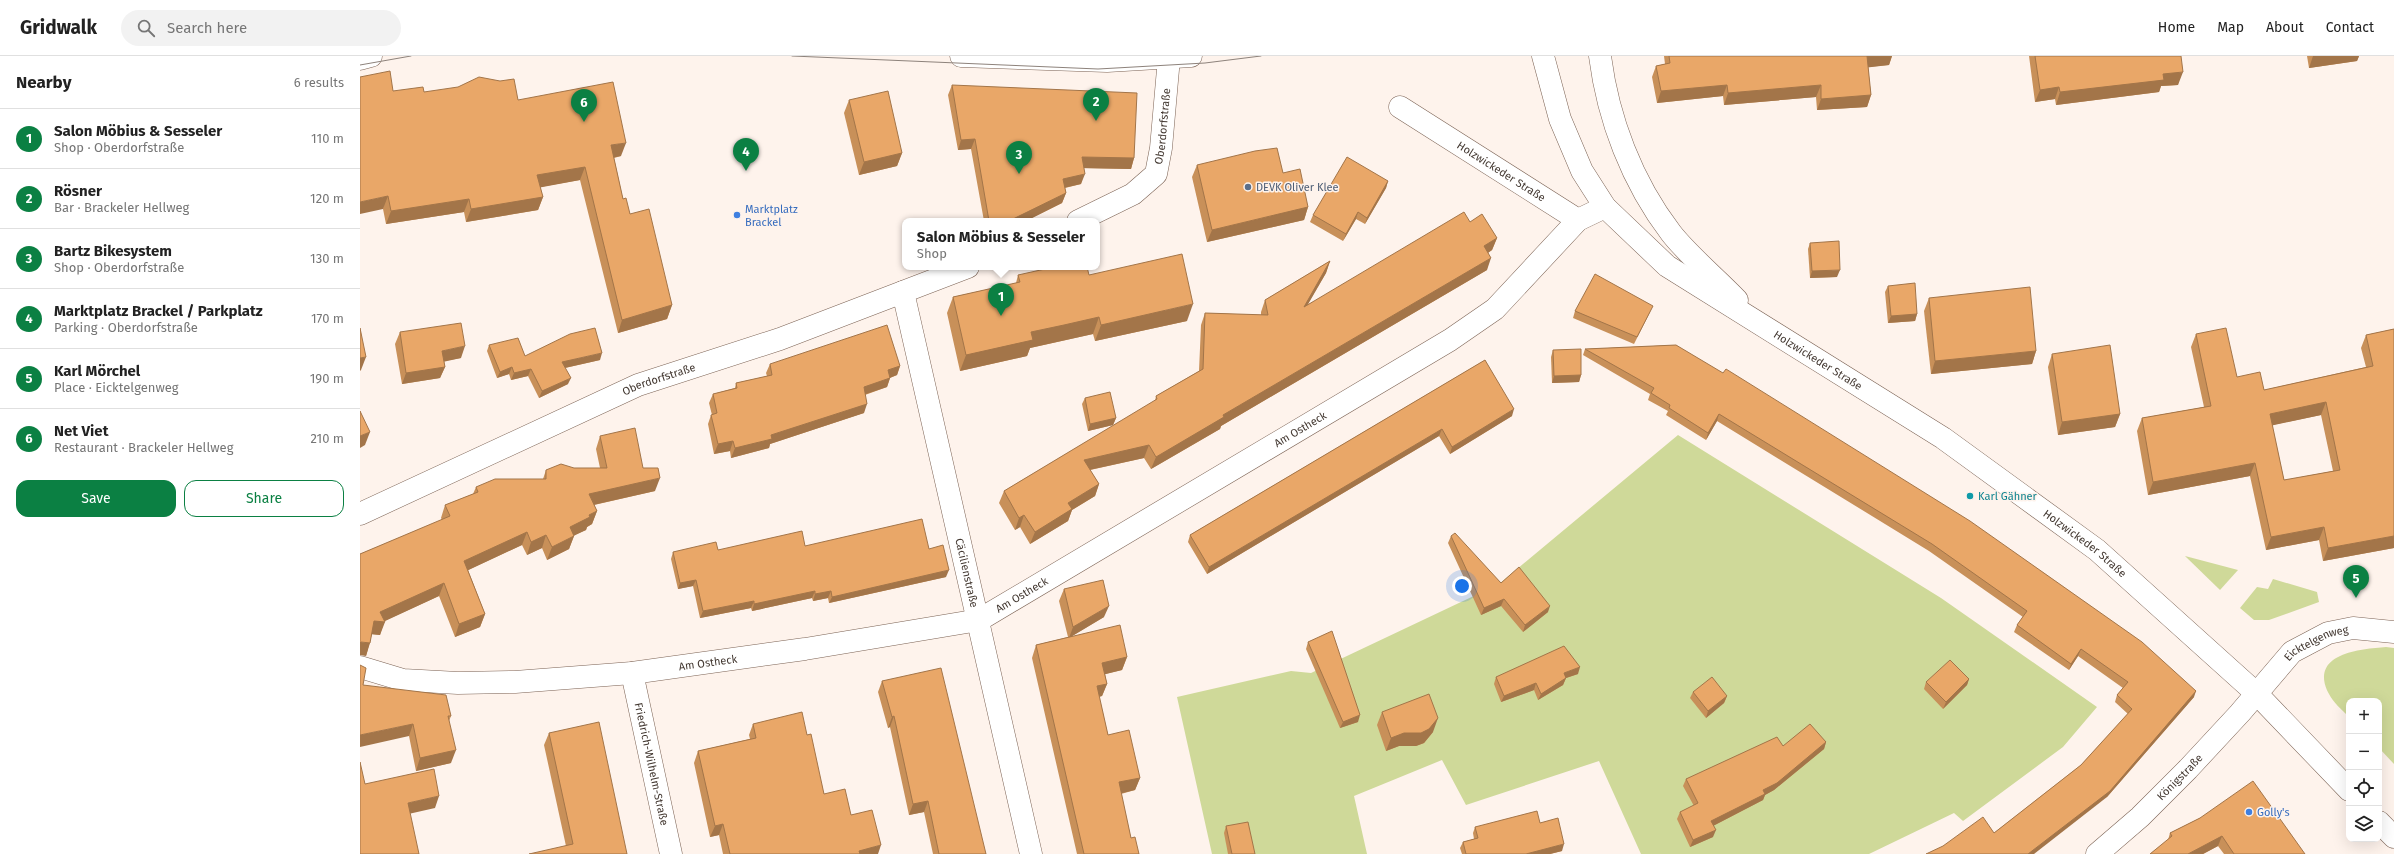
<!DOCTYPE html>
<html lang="en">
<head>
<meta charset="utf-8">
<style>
  :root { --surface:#fff; --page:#f2f2f2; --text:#222; --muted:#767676; --line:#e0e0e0; --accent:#0b8043 }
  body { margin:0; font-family:"Fira Sans",sans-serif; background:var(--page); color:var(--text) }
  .controls { position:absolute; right:12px; bottom:12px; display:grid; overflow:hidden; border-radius:8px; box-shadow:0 4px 16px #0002 }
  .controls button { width:36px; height:36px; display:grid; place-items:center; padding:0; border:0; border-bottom:1px solid var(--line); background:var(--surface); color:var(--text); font:20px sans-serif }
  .you { position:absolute; left:1102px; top:530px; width:14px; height:14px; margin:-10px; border:3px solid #fff; border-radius:50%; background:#1a73e8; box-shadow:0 0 0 6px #1a73e833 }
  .badge { display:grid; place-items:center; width:26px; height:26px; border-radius:50%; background:var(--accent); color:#fff; font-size:13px; font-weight:700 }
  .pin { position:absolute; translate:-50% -33px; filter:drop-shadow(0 1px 2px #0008) }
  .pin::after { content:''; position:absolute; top:21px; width:14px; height:12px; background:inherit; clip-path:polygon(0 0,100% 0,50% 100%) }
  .popup { position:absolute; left:542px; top:162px; width:198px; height:52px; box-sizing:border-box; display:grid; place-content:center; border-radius:8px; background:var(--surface); filter:drop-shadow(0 1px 3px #0005); font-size:13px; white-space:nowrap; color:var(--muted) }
  .popup b { font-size:15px; color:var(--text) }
  .popup::after { content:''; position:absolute; left:50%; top:100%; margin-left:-8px; border:8px solid transparent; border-top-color:var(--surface) }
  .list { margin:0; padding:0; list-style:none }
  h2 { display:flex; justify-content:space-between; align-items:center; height:52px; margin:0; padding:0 16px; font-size:17px }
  h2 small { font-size:13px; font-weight:400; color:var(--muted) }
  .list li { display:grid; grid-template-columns:26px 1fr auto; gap:12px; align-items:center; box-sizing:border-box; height:60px; padding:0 16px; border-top:1px solid var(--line) }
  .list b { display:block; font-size:15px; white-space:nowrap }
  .list p { margin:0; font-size:13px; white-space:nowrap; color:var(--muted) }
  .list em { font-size:13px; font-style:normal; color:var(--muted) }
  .actions { display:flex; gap:8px; padding:12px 16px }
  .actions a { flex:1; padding:9px 0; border:1px solid var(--accent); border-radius:12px; text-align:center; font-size:14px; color:var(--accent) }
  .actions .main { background:var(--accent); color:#fff }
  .icon { flex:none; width:22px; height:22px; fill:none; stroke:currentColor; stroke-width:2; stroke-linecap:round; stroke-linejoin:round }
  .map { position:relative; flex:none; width:2034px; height:798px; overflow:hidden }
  header { display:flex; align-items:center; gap:24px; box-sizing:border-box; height:56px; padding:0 20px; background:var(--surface); border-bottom:1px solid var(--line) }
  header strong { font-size:19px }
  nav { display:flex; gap:22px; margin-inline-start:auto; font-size:14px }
  .search { width:280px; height:36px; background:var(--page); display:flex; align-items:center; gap:10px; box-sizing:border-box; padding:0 14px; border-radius:22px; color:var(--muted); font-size:15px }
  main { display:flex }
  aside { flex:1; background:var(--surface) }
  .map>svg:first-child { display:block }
</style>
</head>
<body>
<header>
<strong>Gridwalk</strong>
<div class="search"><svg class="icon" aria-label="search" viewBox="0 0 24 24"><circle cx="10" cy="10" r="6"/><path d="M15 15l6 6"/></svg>Search here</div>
<nav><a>Home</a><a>Map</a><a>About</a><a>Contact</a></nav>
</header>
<main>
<aside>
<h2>Nearby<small>6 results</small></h2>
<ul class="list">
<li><span class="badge">1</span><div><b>Salon Möbius &amp; Sesseler</b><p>Shop · Oberdorfstraße</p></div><em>110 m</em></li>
<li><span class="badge">2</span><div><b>Rösner</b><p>Bar · Brackeler Hellweg</p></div><em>120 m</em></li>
<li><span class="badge">3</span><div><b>Bartz Bikesystem</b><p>Shop · Oberdorfstraße</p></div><em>130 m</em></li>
<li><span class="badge">4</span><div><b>Marktplatz Brackel / Parkplatz</b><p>Parking · Oberdorfstraße</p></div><em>170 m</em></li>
<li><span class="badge">5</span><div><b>Karl Mörchel</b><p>Place · Eicktelgenweg</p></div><em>190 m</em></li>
<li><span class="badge">6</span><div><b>Net Viet</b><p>Restaurant · Brackeler Hellweg</p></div><em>210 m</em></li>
</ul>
<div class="actions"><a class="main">Save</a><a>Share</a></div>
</aside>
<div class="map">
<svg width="2034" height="798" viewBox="0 0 2034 798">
  <rect width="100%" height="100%" fill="#fef3ec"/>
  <g fill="#cfd999">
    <polygon points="1318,379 1581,542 1737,651 1703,691 1603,765 1594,757 1509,798 1281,798 1239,705 1106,749 1082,704 994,740 1007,798 852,798 817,641 931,615 951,617 1139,528"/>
    <polygon points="1825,500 1878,514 1860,534"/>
    <polygon points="1913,523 1957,536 1959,546 1909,564 1894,564 1880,552 1897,531 1908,533"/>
    <path d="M2026 591 2034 592V708L2019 692V645H1989V661C1982 654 1973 646 1969 638 1948 597 2001 593 2026 591Z"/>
  </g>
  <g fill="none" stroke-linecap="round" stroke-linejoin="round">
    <g stroke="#7c6355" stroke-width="23">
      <g id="minor">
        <path id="s1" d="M1040 51 1218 164"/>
        <path id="s2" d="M718 165 773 138 796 118 801 92 809 2"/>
        <path id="s3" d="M543 236 671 798"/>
        <path id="s4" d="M0 458 278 329 420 283 608 211"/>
        <path id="s5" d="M0 611 43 624 98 627 155 626 272 617 445 593 619 564 1090 284 1135 253 1218 164 1245 151"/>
        <path id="s6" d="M272 617 311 798"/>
        <path id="s7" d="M1737 798 1780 761 1828 713 1880 657 1932 596 1968 577 1993 572 2034 576"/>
      </g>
    </g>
    <g stroke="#7c6355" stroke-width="23">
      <g id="major">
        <polyline points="601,0 747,5 831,0"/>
        <path id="s8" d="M1183 0 1200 63 1222 115 1245 151 1307 210 1583 382 1737 494 1897 638 1989 734"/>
        <path d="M1240 0C1248 63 1272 126 1311 177 1328 199 1357 223 1377 244"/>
        <polyline points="0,3 11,0"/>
        <polyline points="2019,766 2034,781"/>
      </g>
    </g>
    <use href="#minor" stroke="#fff" stroke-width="22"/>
    <use href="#major" stroke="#fff" stroke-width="22"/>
    <g stroke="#8d827b" stroke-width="1">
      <polyline points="432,0 738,13 845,7 901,0"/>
      <polyline points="0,9 51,0"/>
    </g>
  </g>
  <g fill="#c89059" fill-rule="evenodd">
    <polygon points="1304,0 1532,0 1529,9 1508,11 1511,39 1507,51 1457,54 1456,41 1364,49 1363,40 1297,47 1292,21 1296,10 1305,8"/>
    <polygon points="1669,0 1821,0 1818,29 1801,30 1799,36 1696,49 1695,43 1675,46"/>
    <polygon points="1947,0 1999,0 1997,5 1949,12"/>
    <polygon points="592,29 774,102 771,113 724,112 721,128 705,132 706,137 702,147 666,165 624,165 611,93 598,94 588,39"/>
    <polygon points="33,35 64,36 158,44 261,100 254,102 263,143 312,249 307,263 258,277 220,124 180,131 183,141 178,154 106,166 104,156 26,168 23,153"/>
    <polygon points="489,44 542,97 537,110 499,119 484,57"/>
    <polygon points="837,109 948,151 944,164 847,186 832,121"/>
    <polygon points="1028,125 1026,132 1005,168 996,163 983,185 950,166 953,159"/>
    <polygon points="1110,166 1137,182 1132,194 1128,197 1127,214 861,370 860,373 791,413 784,402 730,414 739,428 735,440 712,454 708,465 670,488 660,471 655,474 639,447 644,435 795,345 796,340 839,315 841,269 845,257 901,259 901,256 905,244 970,205 966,217 947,249"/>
    <polygon points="1450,187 1477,221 1450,222 1448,193"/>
    <polygon points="658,219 729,219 827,265 735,285 733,278 670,292 667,300 600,315 587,257 593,241 656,227"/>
    <polygon points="1528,230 1557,258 1555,265 1528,267 1525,236"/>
    <polygon points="1569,242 1676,295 1672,308 1571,318 1564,255"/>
    <polygon points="1215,255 1290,256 1274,288 1213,262"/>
    <path d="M2034 273V492L1963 505 1959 484 1906 494 1890 420 1788 439 1777 375 1782 362 1844 351 1831 291 1836 278 1877 321 1904 334 2006 311 2001 292 2006 279ZM1961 359 1973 415 1924 424 1912 369Z"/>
    <polygon points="40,276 101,302 84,305 85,311 80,322 42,328 35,288"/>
    <polygon points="129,289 165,300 240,304 205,312 208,328 179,342 168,320 151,324 149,318 137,322 127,295"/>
    <polygon points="1316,289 1834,641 1747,741 1634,777 1721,709 1768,658 1755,646 1757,639 1763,632 1718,600 1709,614 1654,576 1657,569 1663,561 1569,495 1357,365 1346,384 1306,359 1308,355 1288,344 1290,338 1223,299 1225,293"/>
    <polygon points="1193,294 1221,319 1219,326 1192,327 1191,301"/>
    <polygon points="1692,298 1760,358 1755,371 1698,379 1688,311"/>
    <polygon points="1125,304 1152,360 1090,398 1079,380 847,518 828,486 830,479"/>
    <polygon points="410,308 540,310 537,319 530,322 527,331 505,339 504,357 410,388 409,392 371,402 370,395 354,398 348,368 351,359 352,359 349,347 353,338 375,332 376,327 407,320 406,317"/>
    <polygon points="725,342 756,362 753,369 728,375 722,348"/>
    <polygon points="240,380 283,412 295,435 234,449 237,455 232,468 227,471 226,474 214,479 214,480 209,493 187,504 182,492 167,499 162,489 108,514 125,558 120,571 95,581 79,540 24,565 20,579 12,578 6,600 0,498 82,464 81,462 85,449 113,438 116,431 183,423 186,414 214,412 240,412 236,393"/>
    <polygon points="1091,480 1141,527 1188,556 1163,576 1141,550 1121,559 1088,487"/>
    <polygon points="445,490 569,493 586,521 469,547 468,542 453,545 452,542 392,555 391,552 340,562 333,530 318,533 311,503 313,496 358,494"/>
    <polygon points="704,533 744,561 712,580 767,601 762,614 745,618 747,628 742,640 739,641 748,679 780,722 775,734 761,738 771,782 779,798 717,798 672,602 676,589 708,581 699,545"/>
    <polygon points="948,586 998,666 980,672 946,593"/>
    <polygon points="1218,618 1206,622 1203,629 1178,644 1174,634 1141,646 1134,628 1136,621"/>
    <polygon points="1609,623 1607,629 1583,653 1564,633 1566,626"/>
    <polygon points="522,625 626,798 573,798 564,756 549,759 530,671 528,672 518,636"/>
    <polygon points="3,629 91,660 89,665 91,707 56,715 49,680"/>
    <polygon points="1333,636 1367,640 1364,647 1346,662 1330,642"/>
    <polygon points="1022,656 1073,676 1064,687 1056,690 1039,690 1026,695 1017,669"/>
    <polygon points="393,668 447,679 464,738 491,759 518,798 363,798 359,779 350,781 334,707 338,695 390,683 389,679"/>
    <polygon points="189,677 267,798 206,790 184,689"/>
    <polygon points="1466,686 1464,693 1414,734 1405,739 1403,744 1353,770 1353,781 1330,791 1317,763 1320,756 1334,750 1323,730 1326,723 1423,690"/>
    <polygon points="1840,762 1945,798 1864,798 1858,790 1843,798 1790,798 1808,784 1810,777"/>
    <polygon points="1180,767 1202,795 1190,798 1102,798 1100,792 1103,786 1114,783 1113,777 1115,771"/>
    <polygon points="866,770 895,798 868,798 864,777"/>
  </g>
  <g fill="#a37549">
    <polygon points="1507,0 1532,0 1529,9 1503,12"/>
    <polygon points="1953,0 1999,0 1997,5 1949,12"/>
    <polygon points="1823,16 1818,29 1801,30 1799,36 1696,49 1700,36 1803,18"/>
    <polygon points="1367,29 1363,40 1297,47 1301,35"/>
    <polygon points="1461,29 1456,41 1364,49 1368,37"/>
    <polygon points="1699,31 1695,43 1675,46 1680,34"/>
    <polygon points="1511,39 1507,51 1457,54 1461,43"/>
    <polygon points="615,83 611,93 598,94 601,84"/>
    <polygon points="266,87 261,100 246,103 251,89"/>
    <polygon points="542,97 537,110 499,119 504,106"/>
    <polygon points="722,101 774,102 771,113 718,112"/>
    <polygon points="225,111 220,124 172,133 177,119"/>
    <polygon points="725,118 721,128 699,133 703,123"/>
    <polygon points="1028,125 1026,132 1005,168 1007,162"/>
    <polygon points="706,137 702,147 666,165 646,165"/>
    <polygon points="28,140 23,153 0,158 0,146"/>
    <polygon points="183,141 178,154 106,166 111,153"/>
    <polygon points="109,143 104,156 26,168 31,155"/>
    <polygon points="948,151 944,164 847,186 852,174"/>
    <polygon points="998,156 996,163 983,185 986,178"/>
    <polygon points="1137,182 1132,194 1120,202 1124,190"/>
    <polygon points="1131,202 1127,214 861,370 860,373 791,413 796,401 863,359"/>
    <polygon points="970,205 966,217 939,264 944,251"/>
    <polygon points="1480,214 1477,221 1450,222 1452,215"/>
    <polygon points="833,248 827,265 735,285 741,269"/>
    <polygon points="312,249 307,263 258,277 262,264"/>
    <polygon points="1557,258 1555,265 1528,267 1531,260"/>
    <polygon points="739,261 733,278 670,292 667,300 600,315 606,299 671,276"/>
    <polygon points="105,290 101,302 78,307 82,295"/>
    <polygon points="1676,295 1672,308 1571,318 1575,305"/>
    <polygon points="242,297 240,304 200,313 202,306"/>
    <polygon points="6,301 1,314 0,315 0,302"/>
    <polygon points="540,310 537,319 524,324 528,314"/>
    <polygon points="85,311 80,322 42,328 46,317"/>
    <polygon points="152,311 149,318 137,322 140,316"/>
    <polygon points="171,313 168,320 151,324 154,317"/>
    <polygon points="1221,319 1219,326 1192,327 1194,320"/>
    <polygon points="211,322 208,328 179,342 182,335"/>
    <polygon points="530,322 527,331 500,340 504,331"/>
    <polygon points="1966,346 1961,359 1905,371 1910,358"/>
    <polygon points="507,348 504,357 410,388 409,392 371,402 375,392 411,379"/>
    <polygon points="1154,353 1152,360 1090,398 1092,391"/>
    <polygon points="1359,358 1357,365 1346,384 1348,377"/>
    <polygon points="1760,358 1755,371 1698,379 1702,366"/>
    <polygon points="756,362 753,369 728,375 730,368"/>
    <polygon points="1082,373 1079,380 847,518 849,511"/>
    <polygon points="10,376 5,389 0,392 0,380"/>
    <polygon points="373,385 370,395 354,398 358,388"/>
    <polygon points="789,389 784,402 720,416 724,404"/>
    <polygon points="1895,407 1890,420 1788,439 1793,426"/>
    <polygon points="300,422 295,435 224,451 229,438"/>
    <polygon points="739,428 735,440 712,454 708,465 670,488 675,476 708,447"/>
    <polygon points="237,455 232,468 227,471 226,474 205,484 210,471 229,459"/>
    <polygon points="664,459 660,471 655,474 659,462"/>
    <polygon points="1964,471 1959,484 1906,494 1911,481"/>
    <polygon points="167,476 162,489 100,518 104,505"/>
    <polygon points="186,479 182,492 167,499 171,486"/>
    <polygon points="214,480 209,493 187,504 192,491"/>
    <polygon points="2034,480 2034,492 1963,505 1968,492"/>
    <polygon points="589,514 586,521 469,547 472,541"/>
    <polygon points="336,524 333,530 318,533 320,527"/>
    <polygon points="84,527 79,540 23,566 25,566 20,579 9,578 14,565 20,556"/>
    <polygon points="455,535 452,542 392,555 394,548"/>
    <polygon points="471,535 468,542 453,545 455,538"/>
    <polygon points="1144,543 1141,550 1121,559 1124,552"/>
    <polygon points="394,545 391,552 340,562 343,555"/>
    <polygon points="749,550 744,561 709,582 713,571"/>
    <polygon points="1190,550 1188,556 1163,576 1165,569"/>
    <polygon points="125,558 120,571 95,581 99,568"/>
    <polygon points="1,586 10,587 6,600 0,599 0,587"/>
    <polygon points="1721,593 1718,600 1709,614 1711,608"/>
    <polygon points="767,601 762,614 738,620 742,607"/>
    <polygon points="1220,611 1218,618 1206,622 1203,629 1178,644 1181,638 1204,617"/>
    <polygon points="1609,623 1607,629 1583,653 1586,646"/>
    <polygon points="1176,627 1174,634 1141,646 1144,640"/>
    <polygon points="747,628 742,640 732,642 737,630"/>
    <polygon points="1836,635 1834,641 1747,741 1674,798 1668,798"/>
    <polygon points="1367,640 1364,647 1346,662 1348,655"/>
    <polygon points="1000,659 998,666 980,672 983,666"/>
    <polygon points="534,660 530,671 528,672 532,661"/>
    <polygon points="1078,662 1073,676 1064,687 1056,690 1039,690 1026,695 1031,682"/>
    <polygon points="53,668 49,680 0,691 0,679"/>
    <polygon points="1466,686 1464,693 1414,734 1405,739 1403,744 1349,772 1351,765 1403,734"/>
    <polygon points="96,694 91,707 56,715 60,702"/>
    <polygon points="780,722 775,734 754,739 759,726"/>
    <polygon points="79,740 75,752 44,759 48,747"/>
    <polygon points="568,745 564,756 549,759 553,748"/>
    <polygon points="363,768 359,779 350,781 355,770"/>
    <polygon points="1356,774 1353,781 1330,791 1333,784"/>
    <polygon points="1862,780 1858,790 1843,798 1828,798"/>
    <polygon points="1204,788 1202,795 1190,798 1166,798"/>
    <polygon points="521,789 518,798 498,798 499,795"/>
  </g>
  <g fill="#e9a768" stroke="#a37549" fill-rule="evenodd">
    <polygon points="1309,0 1507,0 1511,39 1461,43 1461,29 1368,37 1367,29 1301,35 1296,10 1310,7"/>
    <polygon points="1675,0 1821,0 1823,16 1803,18 1804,24 1700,36 1699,31 1680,34"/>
    <polygon points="30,15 33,35 63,31 64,36 98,31 119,21 140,25 154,23 158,44 253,26 266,87 251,89 263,143 266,142 270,158 289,153 312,249 262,264 225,111 177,119 183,141 111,153 109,143 31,155 28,140 0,146 0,21"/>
    <polygon points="592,29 777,37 774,102 722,101 725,118 703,123 706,137 651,164 629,165 615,83 601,84"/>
    <polygon points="528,35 542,97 504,106 489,44"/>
    <polygon points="917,92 923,117 940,113 948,151 852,174 837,109 895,95"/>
    <polygon points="987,101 1028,125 1007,162 998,156 986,178 953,159"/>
    <polygon points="1104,156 1110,166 1122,158 1137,182 1124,190 1131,202 863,359 864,361 796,401 789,389 724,404 739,428 708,447 712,453 675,476 664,459 659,462 644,435 797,343 796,340 843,313 845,257 908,259 905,244 970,205 944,251"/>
    <polygon points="1479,185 1480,214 1452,215 1450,187"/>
    <polygon points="822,198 833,248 741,269 739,261 704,269 671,276 673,284 606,299 593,241 660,226 658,219 694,211 727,211 729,219"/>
    <polygon points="1235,218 1293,250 1277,281 1215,255"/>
    <polygon points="1555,227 1557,258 1531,260 1528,230"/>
    <polygon points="1670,231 1676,295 1575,305 1569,242"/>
    <polygon points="101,267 105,290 82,295 85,311 46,317 40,276"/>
    <polygon points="527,269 540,310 528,314 530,322 504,331 507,348 411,379 412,383 375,392 373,385 358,388 351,359 357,357 353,338 377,332 376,327 412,319 410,308"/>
    <polygon points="0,272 6,301 0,302"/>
    <polygon points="235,272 242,297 202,306 211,322 182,335 171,313 154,317 152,311 140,316 129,289 158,282 165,300 210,278"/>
    <path d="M1866 272 1877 321 1900 316 1904 334 2013 310 2006 279 2034 273V480L1968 492 1964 471 1911 481 1895 407 1793 426 1782 362 1851 350 1836 278ZM1966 346 1980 414 1924 424 1910 358Z"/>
    <polygon points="1316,289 1363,317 1366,313 1610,465 1782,586 1836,635 1750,735 1668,798 1566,798 1583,790 1623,761 1634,777 1721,709 1772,653 1757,639 1768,626 1721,593 1711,608 1657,569 1667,555 1572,488 1359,358 1348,377 1309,352 1310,349 1291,337 1294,332 1225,293"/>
    <polygon points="1750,289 1760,358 1702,366 1692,298"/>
    <polygon points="1221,293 1221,319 1194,320 1193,294"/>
    <polygon points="1125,304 1154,353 1092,391 1082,373 849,511 830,479"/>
    <polygon points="750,336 756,362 730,368 725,342"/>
    <polygon points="0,355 10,376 0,380"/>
    <polygon points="275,372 283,412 298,412 300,422 229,438 237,455 229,459 230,461 210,471 214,480 192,491 186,479 171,486 167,476 104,505 125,558 99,568 84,527 20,556 25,566 14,565 10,587 1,586 0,587 0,498 90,460 85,449 118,436 116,431 135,423 186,423 186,414 201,408 214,412 247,412 240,380"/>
    <polygon points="562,463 569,493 583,489 589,514 472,541 471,535 455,538 455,535 394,548 394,545 343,555 336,524 320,527 313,496 356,486 358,494 442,475 445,490"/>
    <polygon points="1095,477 1141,527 1159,511 1190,550 1165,569 1144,543 1124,552 1091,480"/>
    <polygon points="743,524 749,550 713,571 704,533"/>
    <polygon points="760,569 767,601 742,607 747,628 737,630 748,679 769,674 780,722 759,726 771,782 775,781 779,798 724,798 676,589"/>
    <polygon points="972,575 1000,659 983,666 948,586"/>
    <polygon points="1204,590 1220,611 1204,617 1206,622 1181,638 1176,627 1144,640 1136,621"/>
    <polygon points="1590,604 1609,623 1586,646 1566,626"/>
    <polygon points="0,609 6,612 3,629 86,639 91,660 88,660 96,694 60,702 53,668 0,679"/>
    <polygon points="581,612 626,798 579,798 568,745 553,748 534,660 532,661 522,625"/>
    <polygon points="1352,621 1367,640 1348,655 1333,636"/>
    <polygon points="1069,638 1078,662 1069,673 1061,677 1044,677 1031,682 1022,656"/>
    <polygon points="442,656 447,679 451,678 464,738 485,733 491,759 512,754 521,789 499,795 500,798 370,798 363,768 355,770 338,695 396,682 393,668"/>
    <polygon points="239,666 267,798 169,798 213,788 189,677"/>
    <polygon points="1450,668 1466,686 1417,727 1403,734 1405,738 1351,765 1356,774 1333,784 1320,756 1338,747 1326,723 1417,681 1423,690"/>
    <polygon points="0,706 5,728 74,713 79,740 48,747 59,798 0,798"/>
    <polygon points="1893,725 1945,798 1874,798 1862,780 1828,798 1790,798 1812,780 1810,777 1840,762"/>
    <polygon points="1177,755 1180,767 1198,762 1204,788 1166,798 1106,798 1103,786 1118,782 1115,771"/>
    <polygon points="888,766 895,798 872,798 866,770"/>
  </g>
  <circle fill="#5c6f8a" stroke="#fef3ec" stroke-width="1.5" cx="888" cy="131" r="4"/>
  <g fill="#3f7fe0" stroke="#fef3ec" stroke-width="1.5">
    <circle cx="377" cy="159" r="4"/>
    <circle cx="1889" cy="756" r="4"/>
  </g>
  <circle fill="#0f9aa8" stroke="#fef3ec" stroke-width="1.5" cx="1610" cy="440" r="4"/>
  <g text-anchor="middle" stroke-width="3" stroke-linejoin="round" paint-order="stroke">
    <g font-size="11" fill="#433831" stroke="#fef3ec">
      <text dy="4" stroke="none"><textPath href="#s2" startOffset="140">Oberdorfstraße</textPath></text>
      <text dy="4" stroke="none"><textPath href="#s1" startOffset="120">Holzwickeder Straße</textPath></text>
      <text dy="4" stroke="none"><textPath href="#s8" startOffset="428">Holzwickeder Straße</textPath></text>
      <text dy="4" stroke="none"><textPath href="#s4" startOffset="328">Oberdorfstraße</textPath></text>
      <text dy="4" stroke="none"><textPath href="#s5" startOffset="999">Am Ostheck</textPath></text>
      <text dy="4" stroke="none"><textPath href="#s8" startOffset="752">Holzwickeder Straße</textPath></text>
      <text dy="4" stroke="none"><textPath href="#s3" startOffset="288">Cäcilienstraße</textPath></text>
      <text dy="4" stroke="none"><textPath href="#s5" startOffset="675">Am Ostheck</textPath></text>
      <text dy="4" stroke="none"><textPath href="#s7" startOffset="307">Eicktelgenweg</textPath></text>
      <text dy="4" stroke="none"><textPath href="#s5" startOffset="351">Am Ostheck</textPath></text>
      <text dy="4" stroke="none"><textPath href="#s6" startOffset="93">Friedrich-Wilhelm-Straße</textPath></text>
      <text dy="4" stroke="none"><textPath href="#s7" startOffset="113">Königstraße</textPath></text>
    </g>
    <g font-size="11" fill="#4e5e75" stroke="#fef3ec" text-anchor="start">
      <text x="896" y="135">DEVK Oliver Klee</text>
    </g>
    <g font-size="11" fill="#366cbe" stroke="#fef3ec" text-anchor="start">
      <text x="385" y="157">Marktplatz<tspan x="385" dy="13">Brackel</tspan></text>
      <text x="1897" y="760">Golly's</text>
    </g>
    <g font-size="11" fill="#0d838f" stroke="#fef3ec" text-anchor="start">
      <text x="1618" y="444">Karl Gähner</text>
    </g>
  </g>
</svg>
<div class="controls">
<button>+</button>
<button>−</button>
<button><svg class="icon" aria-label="locate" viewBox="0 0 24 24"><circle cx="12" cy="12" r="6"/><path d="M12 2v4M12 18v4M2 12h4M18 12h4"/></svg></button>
<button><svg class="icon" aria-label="layers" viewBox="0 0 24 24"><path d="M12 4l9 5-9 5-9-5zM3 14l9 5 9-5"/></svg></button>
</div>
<div class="you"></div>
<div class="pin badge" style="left:641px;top:260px">1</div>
<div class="popup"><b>Salon Möbius &amp; Sesseler</b>Shop</div>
<div class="pin badge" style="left:736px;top:65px">2</div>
<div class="pin badge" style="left:659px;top:118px">3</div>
<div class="pin badge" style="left:386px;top:115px">4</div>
<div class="pin badge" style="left:1996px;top:542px">5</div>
<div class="pin badge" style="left:224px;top:66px">6</div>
</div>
</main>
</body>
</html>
